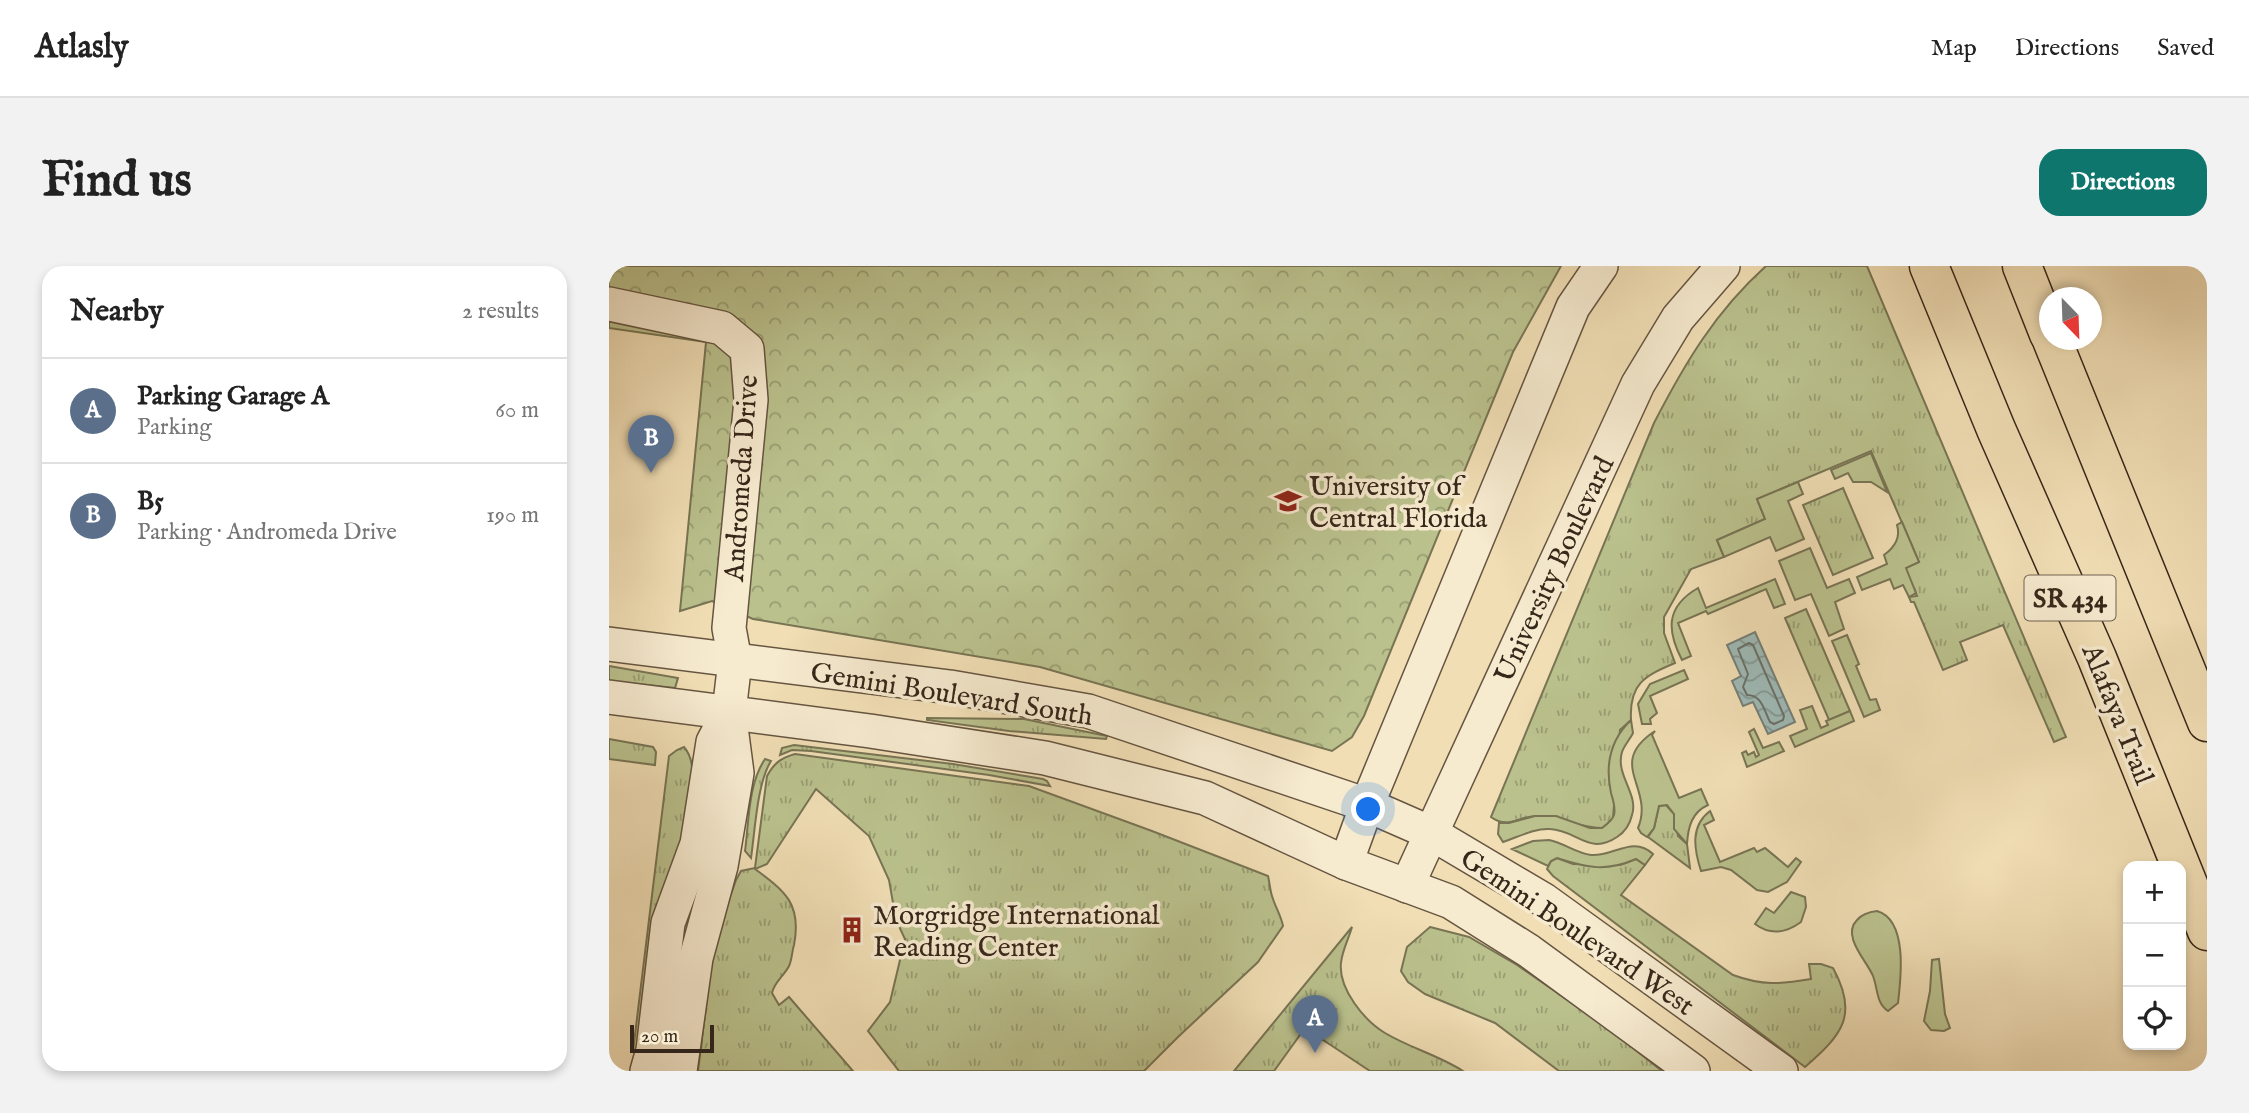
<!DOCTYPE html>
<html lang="en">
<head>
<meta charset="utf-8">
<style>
  :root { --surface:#fff; --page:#f2f2f2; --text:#222; --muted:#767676; --line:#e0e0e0; --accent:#0f766e }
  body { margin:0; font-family:"IM FELL English",serif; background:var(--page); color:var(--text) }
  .controls { position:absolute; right:21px; bottom:21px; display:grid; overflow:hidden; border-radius:14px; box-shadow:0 4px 10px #0003 }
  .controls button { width:63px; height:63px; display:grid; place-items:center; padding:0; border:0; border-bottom:2px solid var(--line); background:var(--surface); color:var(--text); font:35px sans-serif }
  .compass { position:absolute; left:1430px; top:21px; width:63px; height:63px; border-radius:50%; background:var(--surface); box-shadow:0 4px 10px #0003; rotate:157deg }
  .scale { position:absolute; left:21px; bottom:18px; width:84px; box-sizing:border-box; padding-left:7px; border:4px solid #37271a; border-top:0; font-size:19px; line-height:24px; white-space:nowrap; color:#37271a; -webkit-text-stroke:5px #f6eacf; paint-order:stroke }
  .you { position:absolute; left:760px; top:544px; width:24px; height:24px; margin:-18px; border:5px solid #fff; border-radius:50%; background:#1a73e8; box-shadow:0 0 0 10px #1a73e833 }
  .badge { display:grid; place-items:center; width:46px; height:46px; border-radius:50%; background:var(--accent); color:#fff; font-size:23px; font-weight:700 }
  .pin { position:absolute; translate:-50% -58px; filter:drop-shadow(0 2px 4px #0008) }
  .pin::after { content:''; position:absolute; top:37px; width:24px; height:21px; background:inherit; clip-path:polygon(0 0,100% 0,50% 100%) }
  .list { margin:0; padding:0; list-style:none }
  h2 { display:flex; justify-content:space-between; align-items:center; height:91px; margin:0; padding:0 28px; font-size:30px }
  h2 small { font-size:23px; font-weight:400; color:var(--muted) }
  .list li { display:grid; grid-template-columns:46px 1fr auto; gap:21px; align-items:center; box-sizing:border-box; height:105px; padding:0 28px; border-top:2px solid var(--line) }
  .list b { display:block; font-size:26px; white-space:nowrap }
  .list p { margin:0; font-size:23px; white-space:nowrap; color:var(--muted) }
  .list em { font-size:23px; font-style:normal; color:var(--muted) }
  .icon { flex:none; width:38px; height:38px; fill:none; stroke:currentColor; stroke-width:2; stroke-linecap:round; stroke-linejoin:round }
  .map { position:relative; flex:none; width:1598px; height:805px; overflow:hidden; border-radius:21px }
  header { display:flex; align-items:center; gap:42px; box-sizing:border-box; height:98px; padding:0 35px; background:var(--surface); border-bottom:2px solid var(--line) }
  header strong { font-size:33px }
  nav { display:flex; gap:38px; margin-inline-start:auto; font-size:24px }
  .intro { display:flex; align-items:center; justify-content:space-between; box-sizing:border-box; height:168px; padding:0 42px }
  h1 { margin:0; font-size:49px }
  .button { padding:18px 32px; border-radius:21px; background:var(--accent); color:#fff; font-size:24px; font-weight:700 }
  main { display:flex; gap:42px; padding:0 42px }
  aside { flex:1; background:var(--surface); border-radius:21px; box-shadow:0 4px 10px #0003 }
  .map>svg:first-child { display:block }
</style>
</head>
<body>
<header>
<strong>Atlasly</strong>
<nav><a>Map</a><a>Directions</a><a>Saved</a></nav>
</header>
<div class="intro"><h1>Find us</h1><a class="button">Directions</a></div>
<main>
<aside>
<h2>Nearby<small>2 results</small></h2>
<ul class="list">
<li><span class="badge" style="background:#5c6f8a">A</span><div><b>Parking Garage A</b><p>Parking</p></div><em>60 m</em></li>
<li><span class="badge" style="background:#5c6f8a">B</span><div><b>B5</b><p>Parking · Andromeda Drive</p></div><em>190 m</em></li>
</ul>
</aside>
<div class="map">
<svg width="1598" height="805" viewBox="0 0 1598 805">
  <defs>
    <pattern id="grass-tufts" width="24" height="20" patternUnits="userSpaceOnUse" patternTransform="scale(1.75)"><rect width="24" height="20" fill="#bac18d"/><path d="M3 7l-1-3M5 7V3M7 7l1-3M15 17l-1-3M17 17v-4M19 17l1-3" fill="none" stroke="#989d72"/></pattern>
    <pattern id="forest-crowns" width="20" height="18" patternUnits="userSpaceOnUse" patternTransform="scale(1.75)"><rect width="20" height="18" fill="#bac18d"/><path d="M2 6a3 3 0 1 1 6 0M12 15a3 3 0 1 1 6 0" fill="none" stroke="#989d72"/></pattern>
    <pattern id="water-waves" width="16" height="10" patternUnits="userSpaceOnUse" patternTransform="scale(1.75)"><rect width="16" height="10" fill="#9ebab7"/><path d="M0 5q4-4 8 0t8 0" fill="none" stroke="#829794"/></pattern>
  </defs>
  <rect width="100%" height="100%" fill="#f1deb5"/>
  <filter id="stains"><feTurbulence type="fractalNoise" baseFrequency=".00286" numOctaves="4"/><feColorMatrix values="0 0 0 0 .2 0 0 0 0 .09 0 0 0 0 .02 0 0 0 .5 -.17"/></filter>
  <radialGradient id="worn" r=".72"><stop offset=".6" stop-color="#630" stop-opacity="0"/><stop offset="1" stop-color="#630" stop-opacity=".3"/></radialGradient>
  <g fill="url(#grass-tufts)" stroke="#787454" stroke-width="2">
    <path d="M1157 0H1258L1457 471 1445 476 1394 359 1351 376 1358 394 1334 404 1305 336H1302L1300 331 1308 330 1296 302 1310 296 1262 185 1148 233 1156 253 1108 274 1115 291 1082 303 1055 351V367L1066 397C1035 410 1020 418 1022 454L1011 464 1004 552 994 562C971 562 945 549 926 550 909 551 898 563 882 551L1045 157C1076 97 1106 46 1157 0Z"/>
    <polygon points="1234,222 1264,292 1224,309 1194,239"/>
    <polygon points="1197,343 1241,445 1220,454 1176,352"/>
    <polygon points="0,400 69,412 66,422 0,415"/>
    <polygon points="318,452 415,453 498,470 497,473 400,465 318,454"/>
    <polygon points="0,473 44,481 47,486 46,499 0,493"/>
    <polygon points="185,479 344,498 434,513 438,515 441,520 380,509 202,485 183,484 171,489 173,482"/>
    <path d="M75 481C87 495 83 513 81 530L29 785H24L60 490 68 484Z"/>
    <path d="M186 488 420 520 543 565 659 610C661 618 661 626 664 633 667 642 672 650 674 660L649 696 569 771 535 805H290L259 765 281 736 296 673 287 654 280 614 260 570 207 523 158 598 146 603C176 625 193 638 185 679 183 685 183 694 180 700 175 710 165 716 163 727L170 739 180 731 244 805H89L105 676 127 614 132 605 146 602 158 510C165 497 172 492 186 488Z"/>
    <path d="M156 493 162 495C148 517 146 565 142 592L136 585C140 556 139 518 156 493Z"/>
    <polygon points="1057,539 1065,548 1069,570 1078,578 1081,602 1039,571 1045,562 1050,540"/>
    <path d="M948 592 964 598 1011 599 1027 593 1036 599 1012 629 1124 709C1154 720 1171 718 1202 713L1200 698H1212L1224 702C1250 749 1233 769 1196 801L944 610 938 603 942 595Z"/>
    <path d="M743 661C740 672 733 685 732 697 729 723 756 755 776 767 801 782 829 789 854 805H761L696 762 665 805H625Z"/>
    <polygon points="821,661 860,671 908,699 995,759 1053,805 950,805 886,757 816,728 799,716 792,705 798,681"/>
  </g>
  <polygon fill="url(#forest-crowns)" stroke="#787454" stroke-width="2" points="0,0 952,0 904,86 755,450 743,471 723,485 431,401 144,353 103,335 71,345 97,76 0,62"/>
  <g fill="#bac18d" stroke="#787454" stroke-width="2">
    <polygon points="1262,187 1278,226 1262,216 1244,216 1239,207 1226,213 1222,204"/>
    <polygon points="1189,216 1194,228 1179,235 1195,273 1167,285 1161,271 1115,291 1108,274 1156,253 1148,233"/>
    <path d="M1293 256 1310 296 1297 302 1307 327 1300 331 1294 319 1285 323 1281 313 1253 324 1248 311 1278 298 1275 289C1286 281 1292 272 1288 259Z"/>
    <polygon points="1201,282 1218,322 1240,313 1246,327 1226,336 1235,363 1220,370 1202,328 1186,334 1170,295"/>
    <path d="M1166 313 1176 338 1165 342 1157 323 1099 348 1097 345 1069 357 1082 390 1073 394C1058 365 1056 341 1089 322L1097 342Z"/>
    <polygon points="1238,369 1250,398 1247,400 1261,434 1267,433 1271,444 1255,451 1223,375"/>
    <polygon points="1075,404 1079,413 1041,430 1048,447 1041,453 1042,458 1033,458 1029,438 1041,418"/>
    <polygon points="1203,440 1212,462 1219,459 1217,455 1241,445 1245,455 1186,481 1181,470 1198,463 1191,444"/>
    <path d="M1022 454 1024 467C1021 473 1015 480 1013 486 1006 509 1030 528 1023 549 1021 558 1016 566 1008 571 980 590 968 564 941 563 926 562 909 571 894 576L889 568 890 557H900L926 550H947L981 562H993C998 558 1003 555 1005 549 1007 542 1004 534 1002 527 996 499 1001 474 1022 454Z"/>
    <polygon points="1145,463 1154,482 1170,476 1175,485 1138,501 1133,487 1137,485 1139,489 1145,486 1147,491 1150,489 1140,466"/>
    <path d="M1046 465 1043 469 1070 532 1092 523 1099 539C1083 546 1079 561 1078 578L1065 563V548L1058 539 1050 540 1045 562 1038 571 1032 567 1029 562C1046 521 996 498 1046 465Z"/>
    <path d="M1101 545 1105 554 1095 559 1111 596 1145 582 1148 586 1156 582 1179 601 1187 592 1192 596 1178 616 1159 626 1148 624 1122 604 1112 601 1092 605C1085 583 1081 560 1101 545Z"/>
    <path d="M940 574C955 577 967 587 982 589 1004 591 1024 569 1044 588L1036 599 1027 593C997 606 979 602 948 592L942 595 939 600 903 583 924 575Z"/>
    <path d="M1182 626 1196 631 1197 641 1192 656C1177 667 1162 670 1146 658L1157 642 1165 647Z"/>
    <path d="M1268 645C1299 654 1292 712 1289 737L1279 745C1267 737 1269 723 1264 710 1258 695 1232 670 1248 654 1253 648 1259 646 1268 645Z"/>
    <polygon points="1330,693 1336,748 1341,762 1335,765 1322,764 1315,755 1321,725 1323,694"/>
  </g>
  <polygon fill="url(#water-waves)" stroke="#757f78" stroke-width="2" points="1146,366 1186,456 1159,468 1144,436 1134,440 1123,415 1132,410 1118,379"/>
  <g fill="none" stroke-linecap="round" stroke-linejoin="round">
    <path stroke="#6a7068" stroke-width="2" d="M1140 377 1144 379 1175 450 1174 454 1165 458 1161 456C1155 444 1153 429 1138 429L1134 421 1139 408 1129 383Z"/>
    <g stroke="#665541" stroke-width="36">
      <g id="minor">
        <polyline points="0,38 113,62 138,83 142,134 120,362 126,395 120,446 128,507 112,600 87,692 71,805"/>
        <polyline points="0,378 341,421 479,445 758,539 822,567 935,634 1172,805"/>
        <polyline points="0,431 261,465 436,492 596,532 737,597 842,636 920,685 1084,805"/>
        <polyline points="737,597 758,539 964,41 992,0"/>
        <polyline points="798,620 1029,118 1069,52 1114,0"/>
        <polyline points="38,805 44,784 59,657 88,578 104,476 120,446"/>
      </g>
    </g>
    <g stroke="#37271a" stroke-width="41">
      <g id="primary">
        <polyline points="1320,0 1387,163 1488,392 1598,665"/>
        <polyline points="1413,0 1440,68"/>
        <polyline points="1443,74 1598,456"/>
      </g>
    </g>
    <use href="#minor" stroke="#f6eacf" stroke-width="33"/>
    <use href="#primary" stroke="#f1deb5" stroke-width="38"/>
  </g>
  <defs>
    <g id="university-bare" transform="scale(2.1)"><path d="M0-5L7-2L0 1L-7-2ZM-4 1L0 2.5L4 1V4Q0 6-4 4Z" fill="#8f2418" stroke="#f6eacf" stroke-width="2.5" paint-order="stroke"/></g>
    <g id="building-bare" transform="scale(2.1)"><path d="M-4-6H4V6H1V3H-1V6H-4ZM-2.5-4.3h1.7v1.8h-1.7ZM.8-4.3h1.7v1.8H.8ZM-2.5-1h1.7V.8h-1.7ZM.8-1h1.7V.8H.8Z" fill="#8f2418" stroke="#f6eacf" stroke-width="2.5" paint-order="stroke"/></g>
  </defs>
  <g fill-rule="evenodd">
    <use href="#university-bare" x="679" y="235"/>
    <use href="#building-bare" x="243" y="664"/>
  </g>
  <g text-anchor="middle" stroke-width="7" stroke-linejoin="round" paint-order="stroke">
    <rect fill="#f6eacf" stroke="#706250" stroke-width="2" x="1415.5" y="309.5" width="91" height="45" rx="5"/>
    <g font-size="26" font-weight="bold" fill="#37271a">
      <text x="1461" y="341">SR 434</text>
    </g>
    <g font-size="28" fill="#37271a" stroke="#f6eacf">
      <text transform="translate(131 212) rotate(-86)" y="10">Andromeda Drive</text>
      <text transform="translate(944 303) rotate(-65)" y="10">University Boulevard</text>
      <text transform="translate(343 427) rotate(9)" y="10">Gemini Boulevard South</text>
      <text transform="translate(1510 448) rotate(68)" y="10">Alafaya Trail</text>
      <text transform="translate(969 665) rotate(34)" y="10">Gemini Boulevard West</text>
    </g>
    <g font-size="28" fill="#37271a" stroke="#f6eacf" text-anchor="start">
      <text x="700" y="229">University of<tspan x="700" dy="32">Central Florida</tspan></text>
      <text x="264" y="658">Morgridge International<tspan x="264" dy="32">Reading Center</tspan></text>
    </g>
  </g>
  <rect width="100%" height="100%" filter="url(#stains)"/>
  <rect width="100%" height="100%" fill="url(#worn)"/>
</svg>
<div class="controls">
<button>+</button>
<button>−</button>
<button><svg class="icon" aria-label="locate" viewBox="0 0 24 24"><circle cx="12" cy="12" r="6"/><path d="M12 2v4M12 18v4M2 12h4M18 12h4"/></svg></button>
</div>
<svg class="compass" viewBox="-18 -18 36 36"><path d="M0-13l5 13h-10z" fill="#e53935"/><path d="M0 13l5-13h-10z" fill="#767676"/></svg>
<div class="scale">20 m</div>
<div class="you"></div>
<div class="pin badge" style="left:706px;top:787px;background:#5c6f8a">A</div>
<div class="pin badge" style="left:42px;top:207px;background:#5c6f8a">B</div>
</div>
</main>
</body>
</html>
